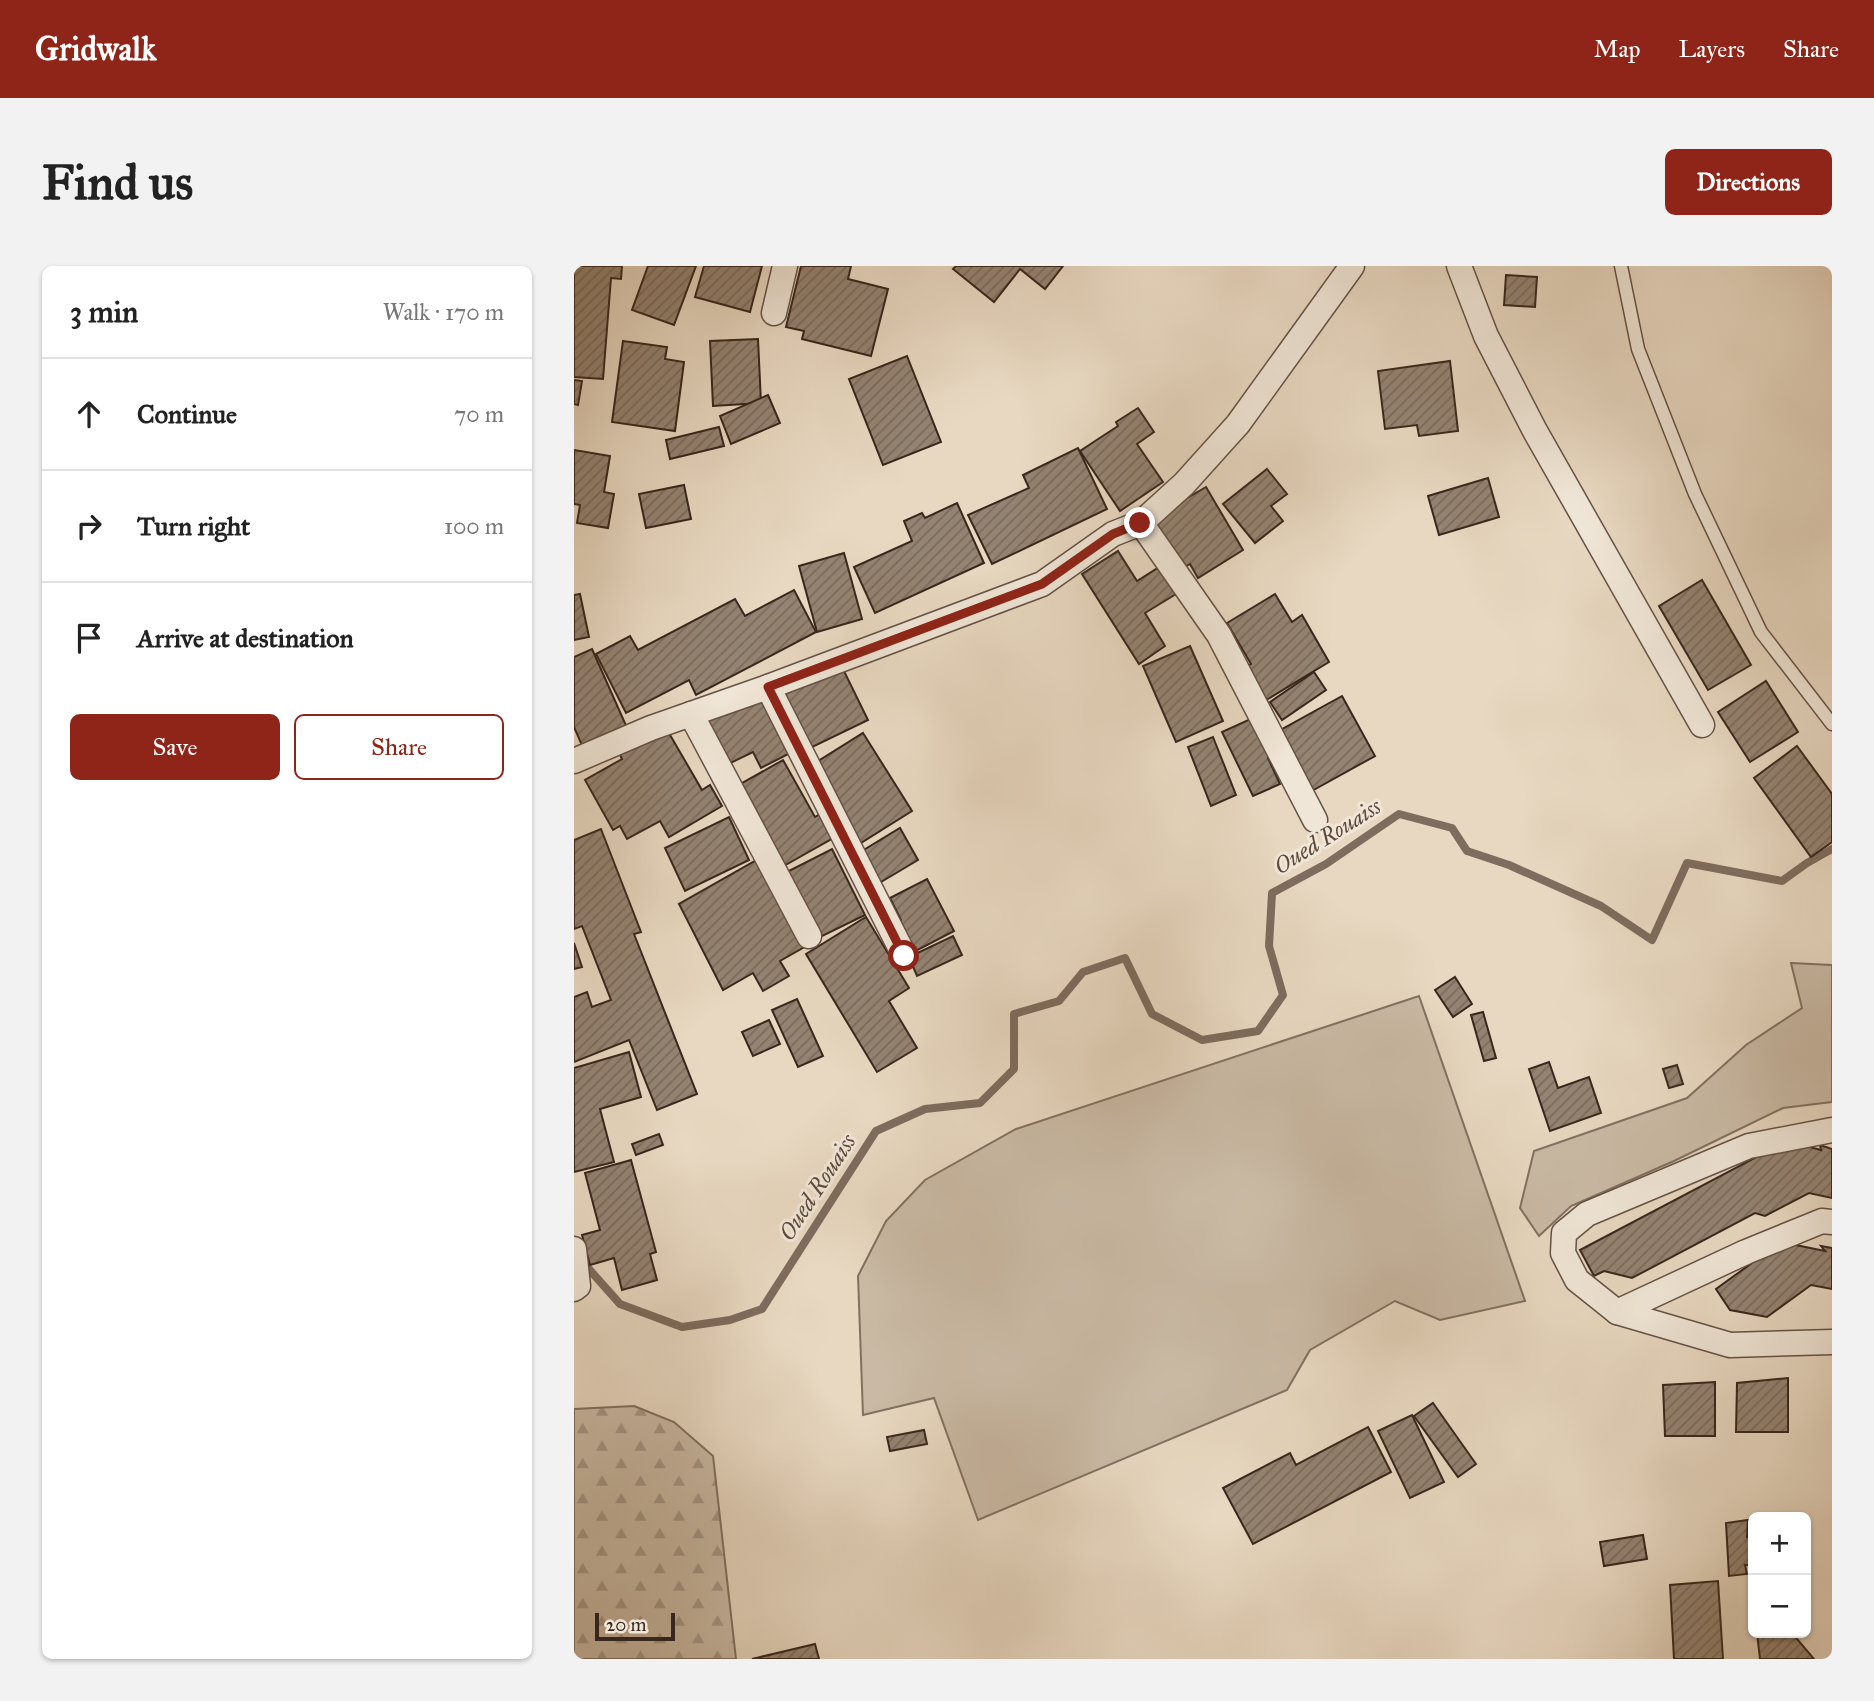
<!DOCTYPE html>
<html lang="en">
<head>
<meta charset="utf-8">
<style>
  :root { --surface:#fff; --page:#f2f2f2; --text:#222; --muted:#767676; --line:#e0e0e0; --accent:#8f2418 }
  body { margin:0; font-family:"IM FELL Great Primer",serif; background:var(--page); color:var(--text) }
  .controls { position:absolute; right:21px; bottom:21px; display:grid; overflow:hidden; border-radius:10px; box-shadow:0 2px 5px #0004 }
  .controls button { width:63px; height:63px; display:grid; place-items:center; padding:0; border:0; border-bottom:2px solid var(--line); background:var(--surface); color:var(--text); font:35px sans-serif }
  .scale { position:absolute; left:21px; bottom:18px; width:80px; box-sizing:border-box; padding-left:7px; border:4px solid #39261d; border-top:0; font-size:19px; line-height:24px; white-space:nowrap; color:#39261d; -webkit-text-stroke:5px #f0e6d7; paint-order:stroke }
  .stop { position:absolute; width:21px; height:21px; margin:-16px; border:5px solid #8f2418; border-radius:50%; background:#fff }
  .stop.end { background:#8f2418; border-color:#fff; box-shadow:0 2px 7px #0008 }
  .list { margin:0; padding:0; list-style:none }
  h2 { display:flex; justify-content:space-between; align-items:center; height:91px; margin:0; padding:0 28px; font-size:30px }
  h2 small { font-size:23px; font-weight:400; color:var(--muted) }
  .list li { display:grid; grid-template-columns:46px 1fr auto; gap:21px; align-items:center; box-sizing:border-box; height:112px; padding:0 28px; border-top:2px solid var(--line) }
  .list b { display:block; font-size:26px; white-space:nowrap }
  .list em { font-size:23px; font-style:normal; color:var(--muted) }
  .actions { display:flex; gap:14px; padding:21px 28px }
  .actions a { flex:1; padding:16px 0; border:2px solid var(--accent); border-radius:10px; text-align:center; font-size:24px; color:var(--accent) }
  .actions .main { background:var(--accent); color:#fff }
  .icon { flex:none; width:38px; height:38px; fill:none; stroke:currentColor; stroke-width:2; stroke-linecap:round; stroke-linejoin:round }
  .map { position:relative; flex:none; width:1258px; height:1393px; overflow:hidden; border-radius:10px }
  header { display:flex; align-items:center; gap:42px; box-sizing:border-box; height:98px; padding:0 35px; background:var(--accent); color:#fff }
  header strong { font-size:33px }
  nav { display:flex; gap:38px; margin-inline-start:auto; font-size:24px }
  .intro { display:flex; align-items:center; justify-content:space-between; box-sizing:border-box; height:168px; padding:0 42px }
  h1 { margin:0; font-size:49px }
  .button { padding:18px 32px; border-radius:10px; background:var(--accent); color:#fff; font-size:24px; font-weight:700 }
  main { display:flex; gap:42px; padding:0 42px }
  aside { flex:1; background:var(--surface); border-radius:10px; box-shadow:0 2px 5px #0004 }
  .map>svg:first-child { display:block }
</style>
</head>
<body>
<header>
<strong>Gridwalk</strong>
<nav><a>Map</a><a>Layers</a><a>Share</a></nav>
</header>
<div class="intro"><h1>Find us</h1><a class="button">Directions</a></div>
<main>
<aside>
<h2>3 min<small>Walk · 170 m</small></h2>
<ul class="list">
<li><svg class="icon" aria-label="ahead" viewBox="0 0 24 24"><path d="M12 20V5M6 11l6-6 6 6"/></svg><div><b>Continue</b></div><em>70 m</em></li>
<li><svg class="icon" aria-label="right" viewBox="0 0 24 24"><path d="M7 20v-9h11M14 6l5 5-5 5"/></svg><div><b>Turn right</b></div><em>100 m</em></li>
<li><svg class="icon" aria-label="arrive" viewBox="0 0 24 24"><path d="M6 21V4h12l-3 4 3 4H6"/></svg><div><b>Arrive at destination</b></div></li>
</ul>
<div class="actions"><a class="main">Save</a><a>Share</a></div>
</aside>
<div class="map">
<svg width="1258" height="1393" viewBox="0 0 1258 1393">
  <defs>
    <pattern id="forest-firs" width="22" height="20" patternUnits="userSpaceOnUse" patternTransform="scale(1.75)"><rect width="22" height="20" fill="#cabaa5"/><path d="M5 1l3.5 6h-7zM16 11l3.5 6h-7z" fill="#a59786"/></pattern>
    <pattern id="building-hatch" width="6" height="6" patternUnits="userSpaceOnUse" patternTransform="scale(1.75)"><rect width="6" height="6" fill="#948372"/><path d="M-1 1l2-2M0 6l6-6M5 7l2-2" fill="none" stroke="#7a6b5d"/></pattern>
  </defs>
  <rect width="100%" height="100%" fill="#e8d8c1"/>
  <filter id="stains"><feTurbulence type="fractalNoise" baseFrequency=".00286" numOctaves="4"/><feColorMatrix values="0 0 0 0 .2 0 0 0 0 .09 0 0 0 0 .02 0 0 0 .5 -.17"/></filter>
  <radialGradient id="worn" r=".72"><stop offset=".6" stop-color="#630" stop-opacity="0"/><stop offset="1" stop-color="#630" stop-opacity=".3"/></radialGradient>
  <g fill="#cabaa5" stroke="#827061" stroke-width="2">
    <polygon points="1217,697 1258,699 1258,836 1209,842 1100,895 997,940 965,970 946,942 960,885 1113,832 1172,779 1228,742"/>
    <polygon points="845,730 951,1035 866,1054 821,1035 736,1084 713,1124 404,1254 360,1132 289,1149 284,1010 312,955 351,914 442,863"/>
  </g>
  <polygon fill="url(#forest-firs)" stroke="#827061" stroke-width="2" points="60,1140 100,1156 139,1190 162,1393 0,1393 0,1143"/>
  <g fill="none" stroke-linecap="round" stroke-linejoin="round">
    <polyline stroke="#7e6c5e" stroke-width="8" points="14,1002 46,1038 108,1061 156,1054 188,1043 302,865 351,843 406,837 440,803 440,748 485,735 509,706 551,692 578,748 628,774 684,765 709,729 695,680 698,627 752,598 825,548 878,562 893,585 935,599 1027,640 1078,674 1113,597 1208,615 1233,597 1258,583"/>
  </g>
  <g fill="url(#building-hatch)" stroke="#39261d" stroke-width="2">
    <polygon points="0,0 48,0 47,13 37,12 29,113 0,111"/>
    <polygon points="74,0 122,0 100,59 58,44"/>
    <polygon points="130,0 188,0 176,46 121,31"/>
    <polygon points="227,0 277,0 274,13 314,23 297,90 228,73 230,65 212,61"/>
    <polygon points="382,0 489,0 471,23 446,3 420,36 379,3"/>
    <polygon points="932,9 963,11 961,41 930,39"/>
    <polygon points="184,73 187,137 139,140 136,75"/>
    <polygon points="49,75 93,81 91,93 110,96 101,165 38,156"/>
    <polygon points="333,90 367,176 309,199 275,113"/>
    <polygon points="876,95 884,165 845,170 843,159 811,163 804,105"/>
    <polygon points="0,114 8,115 4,139 0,138"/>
    <polygon points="194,129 206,157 157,178 146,150"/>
    <polygon points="564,142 580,166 563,178 589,216 546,245 506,185 544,160 542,156"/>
    <polygon points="145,161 150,180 96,193 92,174"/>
    <polygon points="504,182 533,243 418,298 394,249 455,222 449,209"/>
    <polygon points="0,184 36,190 30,226 40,228 34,262 3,257 6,239 0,238"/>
    <polygon points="693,203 713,228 697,240 709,255 681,277 649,238"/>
    <polygon points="914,212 925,251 865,269 854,230"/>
    <polygon points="110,219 117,253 72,262 65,228"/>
    <polygon points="632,221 669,284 624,312 616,298 607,303 577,253"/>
    <polygon points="383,237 410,297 301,347 280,301 338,275 330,255 348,247 351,252"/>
    <polygon points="544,285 563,315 590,298 607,325 571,347 591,380 565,398 508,308"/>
    <polygon points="270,287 288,353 243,366 225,300"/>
    <polygon points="1128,314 1177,399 1134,424 1085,340"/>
    <polygon points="220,324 242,366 122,429 115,414 52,447 22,388 56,370 64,384 161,333 171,350"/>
    <polygon points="6,328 15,371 0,374 0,329"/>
    <polygon points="701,328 718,356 728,349 755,396 689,436 669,403 677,398 653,357"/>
    <polygon points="616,380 649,455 602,476 569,400"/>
    <polygon points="18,383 54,464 10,484 0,461 0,391"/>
    <polygon points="266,397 294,454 230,485 202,428"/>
    <polygon points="740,406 752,424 708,454 696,436"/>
    <polygon points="1192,415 1224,466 1176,496 1144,446"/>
    <polygon points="192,430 218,486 187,502 179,486 148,501 123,450 147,438 152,449"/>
    <polygon points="768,430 801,490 736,526 703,466"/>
    <polygon points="681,451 699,490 694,492 706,518 679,530 648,466"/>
    <polygon points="92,462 128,524 136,519 148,540 95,571 86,555 53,573 46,560 39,564 11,514 48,493 46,489"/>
    <polygon points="289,467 338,545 282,580 233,502"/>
    <polygon points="639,471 662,529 637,540 614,481"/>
    <polygon points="1223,480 1258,528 1258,576 1237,591 1180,512"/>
    <polygon points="209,494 241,551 248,547 261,571 208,601 163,520"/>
    <polygon points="155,551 175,594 111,625 91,582"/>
    <polygon points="326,562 344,594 302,619 283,588"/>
    <polygon points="27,563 67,666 60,668 123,828 83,844 55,774 0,796 0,731 13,726 18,741 37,734 8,660 0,663 0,574"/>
    <polygon points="258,583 291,649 242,673 209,608"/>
    <polygon points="188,591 232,680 206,695 215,710 189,725 179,707 149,724 105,638"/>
    <polygon points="353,613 380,665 334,689 318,659 327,654 316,632"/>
    <polygon points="292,651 335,722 315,735 343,782 303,806 232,688"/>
    <polygon points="379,670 388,689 343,710 335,691"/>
    <polygon points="0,677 8,701 0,703"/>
    <polygon points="881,711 898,738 879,751 861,724"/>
    <polygon points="223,733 249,790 224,801 198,744"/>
    <polygon points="909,746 922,792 910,795 897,749"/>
    <polygon points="195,754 206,778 179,790 168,766"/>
    <polygon points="55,786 67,831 26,843 40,896 0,906 0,802"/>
    <polygon points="975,796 984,822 1015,811 1027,847 976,865 955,803"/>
    <polygon points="1103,799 1109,818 1095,822 1089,803"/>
    <polygon points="85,868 89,879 62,889 58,878"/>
    <polygon points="1213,875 1247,884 1246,879 1258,883 1258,932 1235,927 1191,950 1181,947 1058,1012 1030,1005 1020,1010 1006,984"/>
    <polygon points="57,894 82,986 76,988 83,1014 48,1024 40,992 16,999 8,969 26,964 11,907"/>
    <polygon points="1207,976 1251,985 1247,980 1258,982 1258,1023 1237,1019 1193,1051 1156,1044 1142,1023"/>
    <polygon points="1214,1112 1214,1166 1162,1166 1163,1117"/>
    <polygon points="1141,1116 1141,1170 1091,1170 1089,1119"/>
    <polygon points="859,1137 902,1198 884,1211 840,1150"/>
    <polygon points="838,1149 870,1216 836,1232 804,1165"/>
    <polygon points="794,1161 817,1206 679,1278 649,1222 716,1187 722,1199"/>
    <polygon points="350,1164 353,1178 316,1185 313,1171"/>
    <polygon points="1174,1254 1173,1271 1179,1270 1179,1299 1171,1299 1173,1308 1155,1310 1152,1257"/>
    <polygon points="1069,1269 1073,1293 1030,1300 1026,1276"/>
    <polygon points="1144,1315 1149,1393 1100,1393 1096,1319"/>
    <polygon points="1183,1367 1218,1367 1240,1393 1186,1393"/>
    <polygon points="241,1378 245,1393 178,1393"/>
  </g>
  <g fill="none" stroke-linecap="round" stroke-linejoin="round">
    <g stroke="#655246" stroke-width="15">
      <polyline id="service" points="1047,0 1064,83 1121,228 1187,366 1258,458"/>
    </g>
    <g stroke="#655246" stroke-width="27">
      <g id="minor">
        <polyline points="885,0 912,70 961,165 1128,459"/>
        <polyline points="200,47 211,0"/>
        <polyline points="567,257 645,369 741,554"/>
        <polyline points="194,421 330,689"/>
        <polyline points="117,448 235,670"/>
        <polyline points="0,495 77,462 194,421 468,318 539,268 567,257 610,218 664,158 778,0"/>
        <polyline points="1258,864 1175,880 1013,948 990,967 989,987 1003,1014 1043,1046 1156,1079 1258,1076"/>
        <polyline points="0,983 4,1020 0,1023"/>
        <polyline points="1043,1046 1172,986 1248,955 1258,956"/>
      </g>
    </g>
    <use href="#service" stroke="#f0e6d7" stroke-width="12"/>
    <use href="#minor" stroke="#f0e6d7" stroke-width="24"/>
  </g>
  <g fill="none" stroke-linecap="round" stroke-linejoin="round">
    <polyline stroke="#8f2418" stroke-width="9" points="330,690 194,421 468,318 539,268 566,257"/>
  </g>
  <g text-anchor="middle" stroke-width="6" stroke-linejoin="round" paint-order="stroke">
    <g font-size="23" font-style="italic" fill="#5c493d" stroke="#f0e6d7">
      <text transform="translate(753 570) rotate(-32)" y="8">Oued Rouaiss</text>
      <text transform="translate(243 921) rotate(-57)" y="8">Oued Rouaiss</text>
    </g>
  </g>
  <rect width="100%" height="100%" filter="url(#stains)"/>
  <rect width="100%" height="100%" fill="url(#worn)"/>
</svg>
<div class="controls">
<button>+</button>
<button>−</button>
</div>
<div class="scale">20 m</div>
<div class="stop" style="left:330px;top:690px"></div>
<div class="stop end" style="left:566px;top:257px"></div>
</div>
</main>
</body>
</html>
